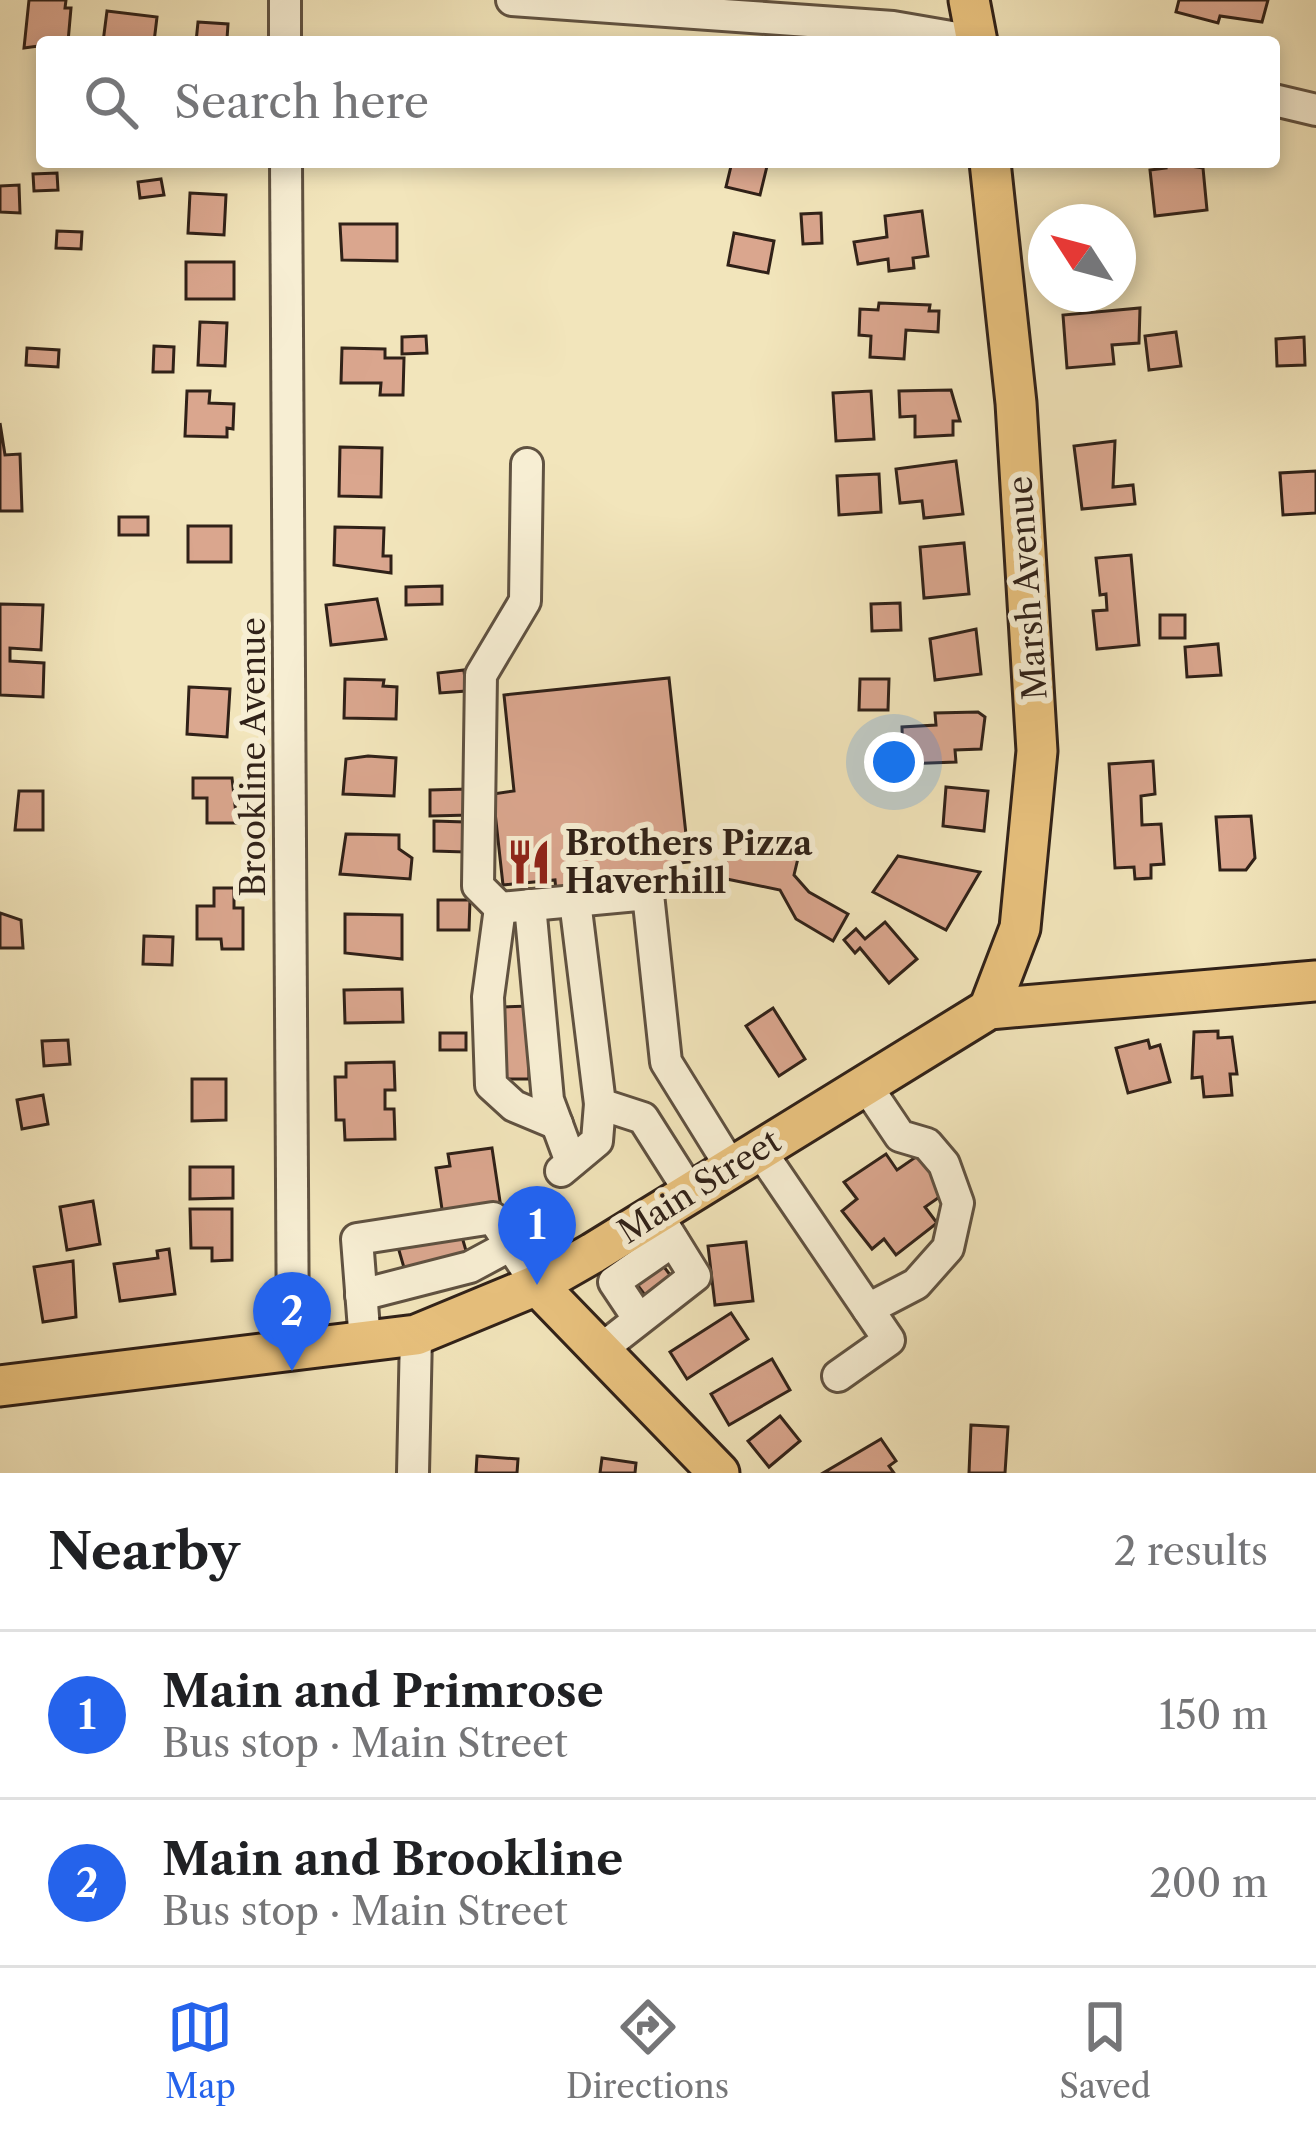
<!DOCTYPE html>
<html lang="en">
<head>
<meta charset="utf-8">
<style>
  :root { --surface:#fff; --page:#f6f6f6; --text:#202124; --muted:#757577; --line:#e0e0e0; --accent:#2563eb }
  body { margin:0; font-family:"Libre Caslon Text",serif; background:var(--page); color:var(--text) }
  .compass { position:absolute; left:1028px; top:204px; width:108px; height:108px; border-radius:50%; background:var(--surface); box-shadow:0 6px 18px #0003; rotate:306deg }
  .you { position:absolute; left:894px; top:762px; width:42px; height:42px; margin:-30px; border:9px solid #fff; border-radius:50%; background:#1a73e8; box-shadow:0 0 0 18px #1a73e833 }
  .badge { display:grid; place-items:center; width:78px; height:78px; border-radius:50%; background:var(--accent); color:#fff; font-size:39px; font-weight:700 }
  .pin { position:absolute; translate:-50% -99px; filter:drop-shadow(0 3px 6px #0008) }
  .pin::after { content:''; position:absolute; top:63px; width:42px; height:36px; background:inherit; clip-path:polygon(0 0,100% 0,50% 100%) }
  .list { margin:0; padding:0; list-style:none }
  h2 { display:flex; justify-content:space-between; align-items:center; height:156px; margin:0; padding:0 48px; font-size:51px }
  h2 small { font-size:39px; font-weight:400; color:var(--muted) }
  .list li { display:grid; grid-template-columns:78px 1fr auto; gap:36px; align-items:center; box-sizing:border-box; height:168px; padding:0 48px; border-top:3px solid var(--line) }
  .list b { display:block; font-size:45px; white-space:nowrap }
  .list p { margin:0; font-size:39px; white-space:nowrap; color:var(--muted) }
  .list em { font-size:39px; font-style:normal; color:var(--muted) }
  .icon { flex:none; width:66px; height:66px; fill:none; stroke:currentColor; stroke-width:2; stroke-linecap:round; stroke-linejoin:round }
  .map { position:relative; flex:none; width:1316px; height:1473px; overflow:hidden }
  .search { position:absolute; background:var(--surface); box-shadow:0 6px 18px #0003; left:36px; right:36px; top:36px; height:132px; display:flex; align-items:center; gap:30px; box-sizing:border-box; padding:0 42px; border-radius:12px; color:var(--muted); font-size:45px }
  .sheet { height:492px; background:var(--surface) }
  nav { display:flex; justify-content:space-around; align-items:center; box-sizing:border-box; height:168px; border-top:3px solid var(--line); background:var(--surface); font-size:33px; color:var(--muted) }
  nav a { display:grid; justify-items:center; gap:6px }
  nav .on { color:var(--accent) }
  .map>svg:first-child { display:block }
</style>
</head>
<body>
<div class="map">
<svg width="1316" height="1473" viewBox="0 0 1316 1473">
  <rect width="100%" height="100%" fill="#f2e5bb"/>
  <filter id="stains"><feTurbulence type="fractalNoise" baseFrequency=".00167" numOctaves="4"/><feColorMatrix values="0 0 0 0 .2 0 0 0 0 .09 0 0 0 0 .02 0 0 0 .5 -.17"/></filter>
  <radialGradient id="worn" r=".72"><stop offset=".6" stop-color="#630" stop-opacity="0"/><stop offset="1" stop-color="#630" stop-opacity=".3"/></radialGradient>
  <g fill="#daa68e" stroke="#302118" stroke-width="3">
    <polygon points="29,0 66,0 65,8 71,8 68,42 24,48"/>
    <polygon points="1179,0 1268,0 1262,22 1220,16 1218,23 1176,12"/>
    <polygon points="107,11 157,17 154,42 103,42"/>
    <polygon points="198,22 228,24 227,39 233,42 196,42"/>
    <polygon points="732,162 768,162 760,195 726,187"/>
    <polygon points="1165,162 1203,168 1207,210 1155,216 1150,170 1166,168"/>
    <polygon points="57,173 58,190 34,191 33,174"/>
    <polygon points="161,179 164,195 140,198 138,182"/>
    <polygon points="19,185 20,213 0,212 0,186"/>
    <polygon points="190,193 226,195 224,235 188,233"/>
    <polygon points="922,211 928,256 913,258 914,268 889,271 888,259 858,264 854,242 887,237 885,216"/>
    <polygon points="821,213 822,243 803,244 801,214"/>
    <polygon points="340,224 397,224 397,261 342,260"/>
    <polygon points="57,231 82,232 81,249 56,248"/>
    <polygon points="734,233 774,241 768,273 728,265"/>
    <rect x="186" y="262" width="48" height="37"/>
    <polygon points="879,303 930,305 929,311 939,311 938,332 906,330 904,359 870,357 871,336 859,335 860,309 878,310"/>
    <polygon points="1140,308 1139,343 1112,345 1114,364 1067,368 1063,315"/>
    <polygon points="200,322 227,323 225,366 198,365"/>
    <polygon points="1176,332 1181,366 1149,370 1145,336"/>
    <polygon points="426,336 427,353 402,354 402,337"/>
    <polygon points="1304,337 1305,365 1277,366 1276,339"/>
    <polygon points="154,346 174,347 173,372 153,372"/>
    <polygon points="27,348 59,350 58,367 26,365"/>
    <polygon points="342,348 385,349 385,358 404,358 403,395 380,395 381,383 341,383"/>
    <polygon points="951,390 960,421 953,421 953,435 915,437 915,416 900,417 899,391"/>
    <polygon points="187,391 210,391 209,403 234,404 233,429 227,428 227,437 185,436"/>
    <polygon points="871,391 874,439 836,441 833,393"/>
    <polygon points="0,423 5,455 20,454 22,511 0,511"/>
    <polygon points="1115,441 1113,487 1133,485 1135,504 1082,509 1074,446"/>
    <polygon points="340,447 382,448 381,497 339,496"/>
    <polygon points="956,461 963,514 924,518 922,501 900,503 896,469"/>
    <polygon points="1316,471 1316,513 1283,515 1280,473"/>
    <polygon points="879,474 881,512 839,515 837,476"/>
    <rect x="119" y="517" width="29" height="18"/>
    <rect x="188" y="526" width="43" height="36"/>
    <polygon points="335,527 384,528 383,556 391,556 391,573 334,565"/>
    <polygon points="964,543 969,594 924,598 920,547"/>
    <polygon points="1131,555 1139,645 1097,649 1093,611 1107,610 1106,594 1100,595 1096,558"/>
    <polygon points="442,586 442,604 406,605 406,587"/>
    <polygon points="377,599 386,639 331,645 326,605"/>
    <polygon points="900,603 901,630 872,631 871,604"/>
    <polygon points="0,604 43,605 41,650 10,648 10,661 44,663 43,697 0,695"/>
    <rect x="1160" y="615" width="25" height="23"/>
    <polygon points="976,629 981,674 935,680 930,639"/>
    <polygon points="1218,644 1221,675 1187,677 1185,647"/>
    <polygon points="464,670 466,691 440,693 438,673"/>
    <polygon points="669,678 689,862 671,864 672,879 556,891 555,880 503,885 493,794 514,791 504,695"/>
    <polygon points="345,679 384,680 383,686 397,687 396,719 344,718"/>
    <polygon points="860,679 889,679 888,710 859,710"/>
    <polygon points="189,687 230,689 227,737 187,734"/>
    <polygon points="978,712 985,717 981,749 955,750 956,762 903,764 902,727 936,725 935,713"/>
    <polygon points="368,756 396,758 394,796 343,794 346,759"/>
    <polygon points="1153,761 1155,794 1141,796 1142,825 1161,824 1164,864 1151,865 1151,878 1135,879 1134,867 1115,868 1109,764"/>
    <polygon points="193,778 232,778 237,823 207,823 207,798 193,798"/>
    <polygon points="946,787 988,791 984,831 943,826"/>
    <polygon points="469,789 470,815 430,816 430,790"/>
    <polygon points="19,791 43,791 43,830 15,830"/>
    <polygon points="1251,816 1255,858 1246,870 1220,870 1216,817"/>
    <polygon points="434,821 465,822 465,852 434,851"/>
    <polygon points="346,834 399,835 399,849 412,858 410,879 340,874"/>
    <polygon points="731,838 799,854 794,875 809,892 848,914 833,941 796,919 780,890 722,878"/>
    <polygon points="898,856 980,872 946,930 873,892"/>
    <polygon points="214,888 234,888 234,908 243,908 243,949 222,949 221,939 197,939 197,906 214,906"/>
    <polygon points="438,900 470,900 469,930 438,930"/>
    <polygon points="0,913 21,920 23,948 0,948"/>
    <polygon points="345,914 402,915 402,959 345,953"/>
    <polygon points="885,922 917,959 889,983 860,948 855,953 844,940 856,929 865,939"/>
    <polygon points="144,936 173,937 172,965 143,964"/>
    <polygon points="402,989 403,1022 345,1023 344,990"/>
    <polygon points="529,1006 529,1079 500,1079 500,1007"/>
    <polygon points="773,1008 805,1059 779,1076 746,1026"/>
    <polygon points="1218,1031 1218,1038 1232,1037 1237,1074 1230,1074 1232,1095 1204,1097 1202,1077 1192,1078 1194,1032"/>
    <rect x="440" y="1033" width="26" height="17"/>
    <polygon points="68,1040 70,1064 44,1066 42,1041"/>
    <polygon points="1148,1040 1150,1048 1160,1045 1170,1082 1128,1093 1116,1048"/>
    <polygon points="394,1062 395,1090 385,1090 385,1109 394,1109 395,1139 345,1140 344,1120 336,1120 335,1077 346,1077 346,1063"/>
    <polygon points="192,1079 226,1079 226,1120 192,1121"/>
    <polygon points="43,1095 48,1124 22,1129 17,1100"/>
    <polygon points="492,1148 501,1208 443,1216 436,1168 450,1166 448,1154"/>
    <polygon points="923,1152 948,1191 925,1207 937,1223 896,1255 884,1239 872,1249 842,1211 857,1199 844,1182 886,1154 897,1170"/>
    <polygon points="190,1167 233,1167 233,1198 190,1199"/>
    <polygon points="93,1201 100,1244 67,1250 60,1207"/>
    <polygon points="190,1209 232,1209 232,1260 212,1261 212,1248 191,1248"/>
    <polygon points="460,1230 469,1261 407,1278 398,1247"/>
    <polygon points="746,1242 753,1301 715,1305 708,1246"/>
    <polygon points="169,1249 175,1294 120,1301 114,1264 158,1258 157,1251"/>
    <polygon points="658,1259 674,1280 648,1299 632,1278"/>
    <polygon points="73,1261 76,1317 43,1322 34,1267"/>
    <polygon points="731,1313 748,1339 687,1379 670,1352"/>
    <polygon points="772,1359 790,1390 729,1425 711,1394"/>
    <polygon points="780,1416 800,1441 769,1467 748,1441"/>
    <polygon points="971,1425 1008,1427 1005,1473 969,1473"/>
    <polygon points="881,1439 896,1461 889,1466 894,1473 823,1473"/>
    <polygon points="477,1456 518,1459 517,1473 476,1473"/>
    <polygon points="602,1458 636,1463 635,1473 600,1473"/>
  </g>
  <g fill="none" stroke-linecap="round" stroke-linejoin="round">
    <g stroke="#605241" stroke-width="36">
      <g id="minor">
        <polyline points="285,0 285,42"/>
        <polyline points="512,0 893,27 980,42"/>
        <polyline points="1274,100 1316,110"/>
        <polyline points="286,162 293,1352"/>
        <polyline points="527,464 525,601 481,675 478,886 500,908 648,894 666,1062 731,1167"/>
        <polyline points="575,901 600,1104 643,1118 690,1192"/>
        <polyline points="530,905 548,1100 571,1162"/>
        <polyline points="500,908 488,997 491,1085 514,1106 557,1124"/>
        <polyline points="865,1084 900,1136 927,1144 944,1164 958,1203 948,1248 916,1284 868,1309"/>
        <polyline points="759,1149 889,1340 838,1376"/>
        <polyline points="561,1171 597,1141 600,1104"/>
        <polyline points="361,1295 470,1267 511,1245"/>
        <polyline points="638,1318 614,1282 673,1241"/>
        <polyline points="365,1342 357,1239 493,1218 537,1285"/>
        <polyline points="599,1351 695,1276 656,1213"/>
        <polyline points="413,1473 416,1335"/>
      </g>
    </g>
    <g stroke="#302118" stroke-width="45">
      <g id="major">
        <polyline points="969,0 977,42"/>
        <polyline points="989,1009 1020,928 1037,751 1016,403 990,162"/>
        <polyline points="537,1285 719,1473"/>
        <polyline points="0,1386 416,1335 537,1285 593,1253 989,1009 1316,981"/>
      </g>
    </g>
    <use href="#minor" stroke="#f7eed3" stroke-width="30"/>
    <use href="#major" stroke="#e9c27e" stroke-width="39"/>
  </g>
  <defs>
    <g id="restaurant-bare" transform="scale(3.6)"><path d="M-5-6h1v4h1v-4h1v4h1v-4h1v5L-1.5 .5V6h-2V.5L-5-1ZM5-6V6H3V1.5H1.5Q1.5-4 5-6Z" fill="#8f2418" stroke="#f7eed3" stroke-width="2.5" paint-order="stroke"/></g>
  </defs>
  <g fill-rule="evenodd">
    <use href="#restaurant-bare" x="529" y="862"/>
  </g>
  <g text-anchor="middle" stroke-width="12" stroke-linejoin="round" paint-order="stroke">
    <g font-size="33" fill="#302118" stroke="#f7eed3">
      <text transform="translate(1027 588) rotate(-94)" y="12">Marsh Avenue</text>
      <text transform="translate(253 757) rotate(-90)" y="12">Brookline Avenue</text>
      <text transform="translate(699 1186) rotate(-32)" y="12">Main Street</text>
    </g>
    <g font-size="33" font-weight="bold" fill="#302118" stroke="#f7eed3" text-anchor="start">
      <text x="565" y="855">Brothers Pizza<tspan x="565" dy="38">Haverhill</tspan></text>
    </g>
  </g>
  <rect width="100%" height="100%" filter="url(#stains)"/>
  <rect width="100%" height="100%" fill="url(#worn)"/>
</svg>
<svg class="compass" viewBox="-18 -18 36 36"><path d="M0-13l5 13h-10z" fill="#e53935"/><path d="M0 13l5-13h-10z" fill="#757577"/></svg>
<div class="you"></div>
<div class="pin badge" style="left:537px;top:1285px">1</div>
<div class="pin badge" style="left:292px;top:1371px">2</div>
<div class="search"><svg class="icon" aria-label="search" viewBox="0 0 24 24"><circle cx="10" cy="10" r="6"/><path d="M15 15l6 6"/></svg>Search here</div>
</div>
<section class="sheet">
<h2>Nearby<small>2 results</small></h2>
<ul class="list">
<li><span class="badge">1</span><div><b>Main and Primrose</b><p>Bus stop · Main Street</p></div><em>150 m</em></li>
<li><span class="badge">2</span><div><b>Main and Brookline</b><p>Bus stop · Main Street</p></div><em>200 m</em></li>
</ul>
</section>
<nav>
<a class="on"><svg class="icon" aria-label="map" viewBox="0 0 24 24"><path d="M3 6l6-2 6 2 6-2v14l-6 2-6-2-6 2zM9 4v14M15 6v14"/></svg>Map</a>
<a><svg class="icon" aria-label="directions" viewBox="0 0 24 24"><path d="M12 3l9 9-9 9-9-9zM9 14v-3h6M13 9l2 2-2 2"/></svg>Directions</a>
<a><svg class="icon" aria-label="saved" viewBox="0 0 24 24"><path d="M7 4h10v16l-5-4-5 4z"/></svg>Saved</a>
</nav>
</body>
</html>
